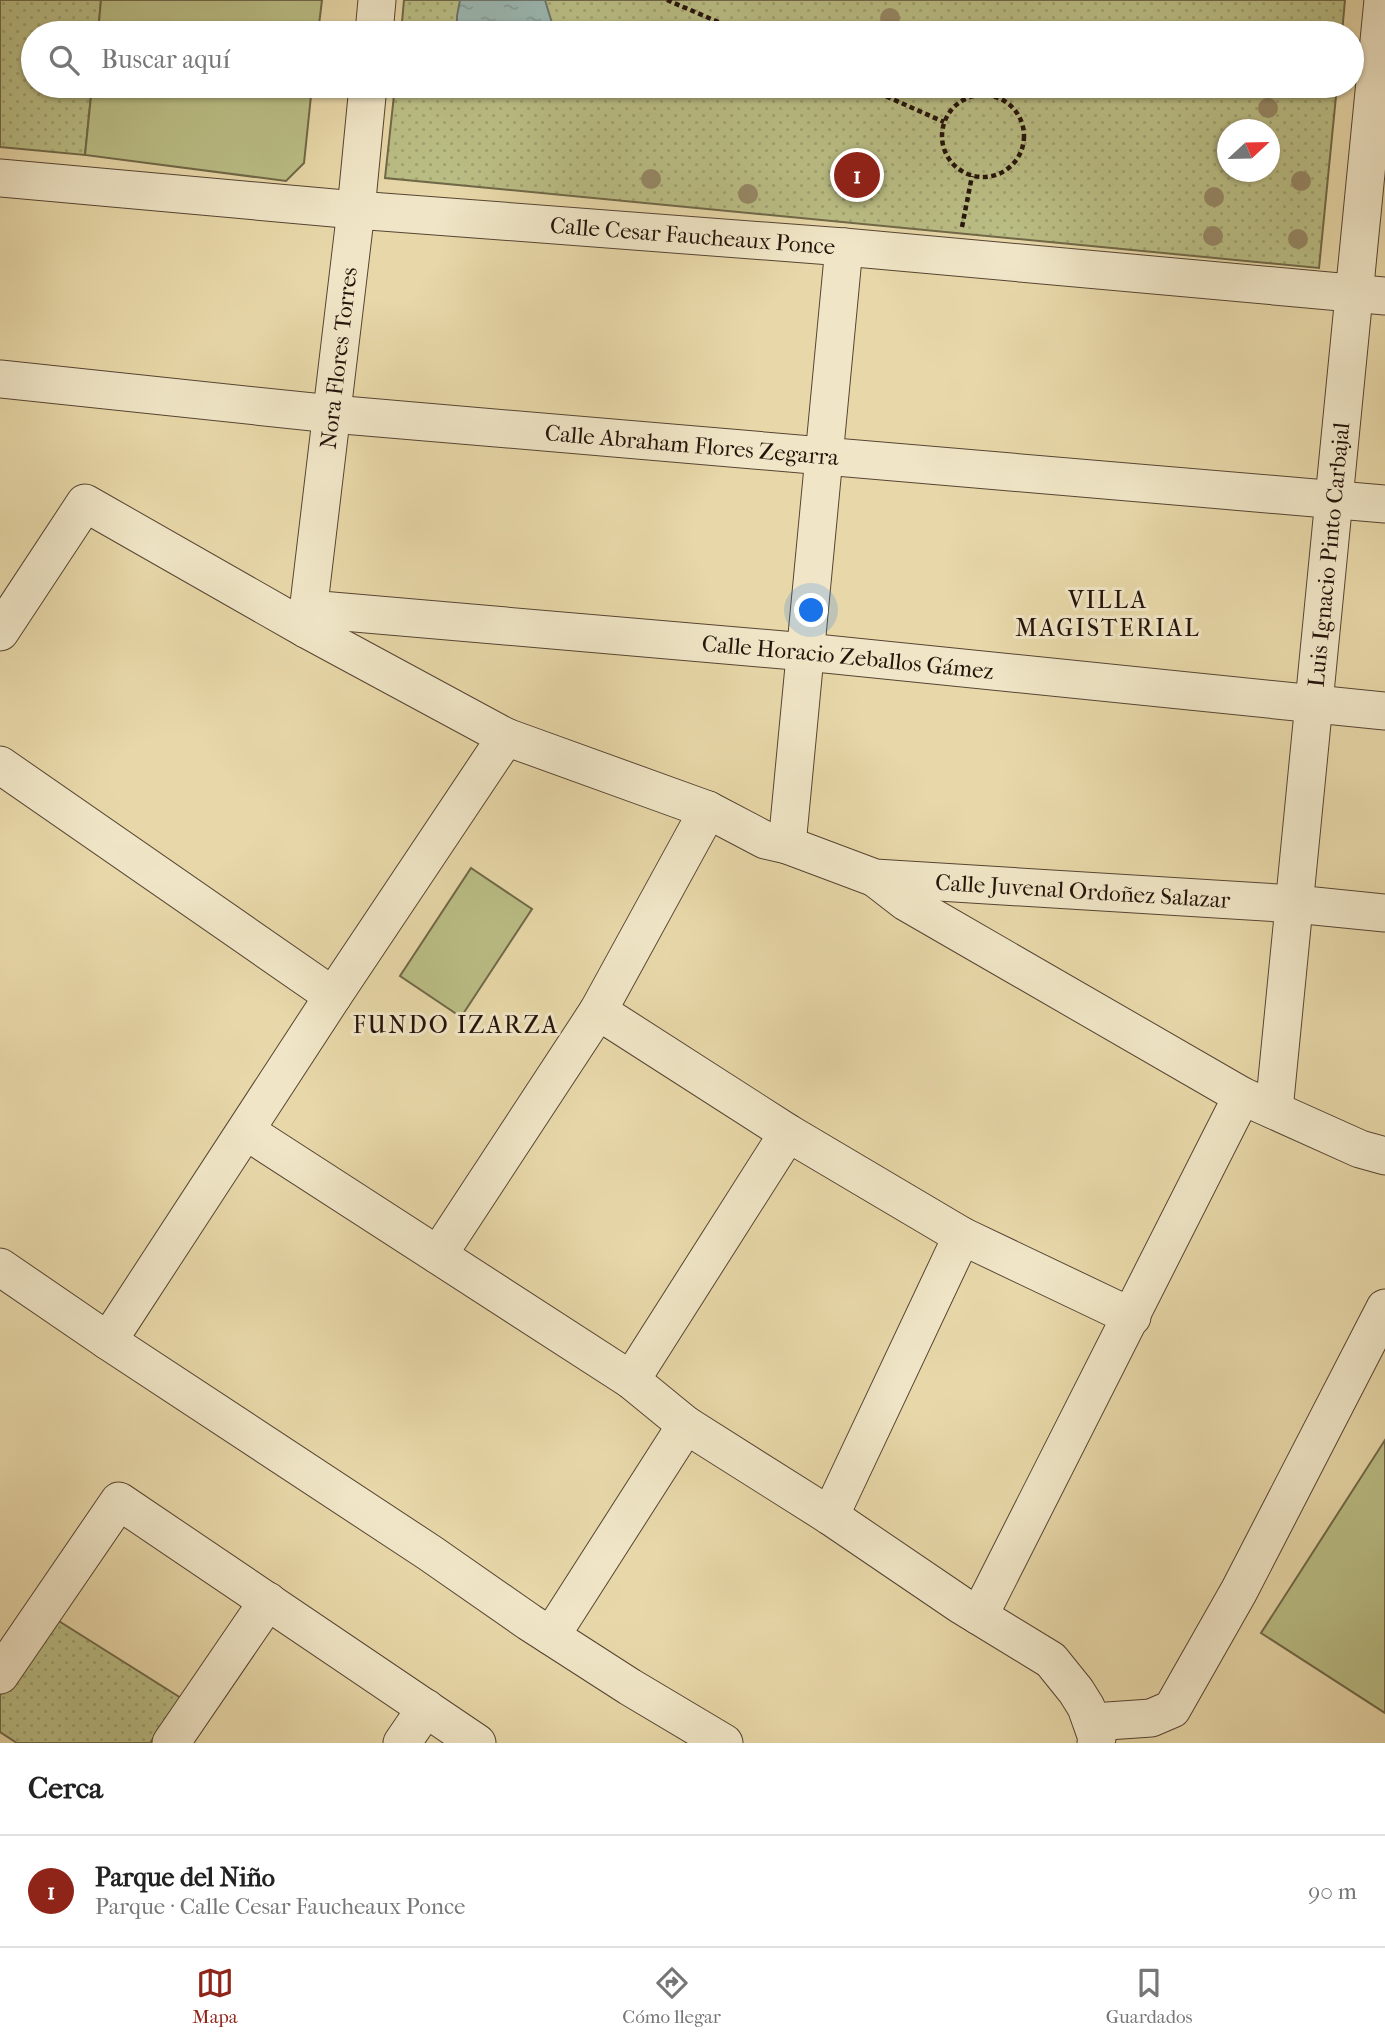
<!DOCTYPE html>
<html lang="es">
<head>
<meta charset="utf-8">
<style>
  :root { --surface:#fff; --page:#f6f6f6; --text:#222; --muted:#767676; --line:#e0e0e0; --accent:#8f2418 }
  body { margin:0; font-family:"IM FELL French Canon",serif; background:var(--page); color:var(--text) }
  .compass { position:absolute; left:1217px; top:119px; width:63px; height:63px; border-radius:50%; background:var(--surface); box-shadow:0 2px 5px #0004; rotate:68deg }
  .you { position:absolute; left:812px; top:611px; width:24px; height:24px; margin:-18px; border:5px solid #fff; border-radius:50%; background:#1a73e8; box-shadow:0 0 0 10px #1a73e833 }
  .badge { display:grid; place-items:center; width:46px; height:46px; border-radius:50%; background:var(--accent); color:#fff; font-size:23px; font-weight:700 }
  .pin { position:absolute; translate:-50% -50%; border:4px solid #fff; box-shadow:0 2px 7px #0006 }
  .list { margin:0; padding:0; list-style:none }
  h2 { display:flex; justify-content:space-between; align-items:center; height:91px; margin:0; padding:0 28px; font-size:30px }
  h2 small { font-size:23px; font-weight:400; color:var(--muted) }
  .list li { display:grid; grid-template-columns:46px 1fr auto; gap:21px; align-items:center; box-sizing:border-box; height:112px; padding:0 28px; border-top:2px solid var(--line) }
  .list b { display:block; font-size:26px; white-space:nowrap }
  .list p { margin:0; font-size:23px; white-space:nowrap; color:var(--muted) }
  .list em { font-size:23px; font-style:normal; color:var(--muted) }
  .icon { flex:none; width:38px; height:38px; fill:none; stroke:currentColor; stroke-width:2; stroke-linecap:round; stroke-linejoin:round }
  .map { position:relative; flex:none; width:1385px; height:1743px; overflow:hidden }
  .search { position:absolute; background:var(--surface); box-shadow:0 2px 5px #0004; left:21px; right:21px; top:21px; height:77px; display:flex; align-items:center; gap:18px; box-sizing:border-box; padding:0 24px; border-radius:38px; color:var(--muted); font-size:26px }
  .sheet { height:203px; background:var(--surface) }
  nav { display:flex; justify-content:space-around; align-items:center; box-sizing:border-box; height:98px; border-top:2px solid var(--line); background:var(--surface); font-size:19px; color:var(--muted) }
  nav a { display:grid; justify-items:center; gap:4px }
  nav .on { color:var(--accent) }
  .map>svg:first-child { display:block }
</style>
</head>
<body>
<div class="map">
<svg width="1385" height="1743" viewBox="0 0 1385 1743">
  <defs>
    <pattern id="grass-dots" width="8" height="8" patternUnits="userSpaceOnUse" patternTransform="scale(1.75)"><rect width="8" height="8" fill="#babe85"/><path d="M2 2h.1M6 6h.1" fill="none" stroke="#a0a272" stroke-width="1.8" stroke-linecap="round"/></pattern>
    <pattern id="water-ripples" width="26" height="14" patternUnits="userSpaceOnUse" patternTransform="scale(1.75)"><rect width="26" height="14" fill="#9bb8b3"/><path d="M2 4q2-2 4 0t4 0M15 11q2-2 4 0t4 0" fill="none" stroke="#859d99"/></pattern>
  </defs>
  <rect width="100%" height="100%" fill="#e8d8a9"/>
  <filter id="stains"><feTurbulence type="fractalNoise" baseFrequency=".00286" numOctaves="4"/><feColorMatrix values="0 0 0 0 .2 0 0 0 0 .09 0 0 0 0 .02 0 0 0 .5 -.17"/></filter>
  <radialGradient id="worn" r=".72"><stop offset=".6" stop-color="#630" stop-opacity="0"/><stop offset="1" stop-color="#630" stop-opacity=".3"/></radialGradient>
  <g fill="url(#grass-dots)" stroke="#706848" stroke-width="2" fill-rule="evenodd">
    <polygon points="0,0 101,0 98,33 33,33 33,86 92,86 85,155 0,147"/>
    <polygon points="404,0 1345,0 1342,33 401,33"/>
    <path d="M395 86H1337L1319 268 385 178ZM1228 130H1270V172H1228Z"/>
    <polygon points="54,1618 181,1698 150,1743 17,1743 0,1732 0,1695"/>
  </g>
  <g fill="#babe85" stroke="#706848" stroke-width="2">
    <polygon points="101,0 322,0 318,33 98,33"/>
    <polygon points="92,86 312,86 304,163 286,181 85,155"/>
    <polygon points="471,868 532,909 461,1017 400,976"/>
    <polygon points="1385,1440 1385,1713 1261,1633"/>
  </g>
  <polygon fill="url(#water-ripples)" stroke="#6c766f" stroke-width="2" points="460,0 545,0 555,33 457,33 457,16"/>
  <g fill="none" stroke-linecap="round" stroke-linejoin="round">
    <g stroke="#564432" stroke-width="39">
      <g id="street">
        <polyline points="374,33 377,0"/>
        <path id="s1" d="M0 178 356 210 844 247 1385 296"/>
        <path id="s2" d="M0 379 332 414 1385 504"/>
        <path id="s3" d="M309 609 806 652 1385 711"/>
        <path id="s4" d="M306 629 356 210 368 86"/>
        <polyline points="0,632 85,503 306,629 506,737 333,996 108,1341"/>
        <path id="s5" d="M506 737 708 810 765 840 787 845 875 878 1295 904 1385 913"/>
        <polyline points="0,765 333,996"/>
        <polyline points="787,845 844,247"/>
        <polyline points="875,878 906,902 1242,1096 1360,1149 1385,1156"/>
        <polyline points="598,1011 788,1133 962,1236 1132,1317"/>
        <path id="s6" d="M1274 1110 1383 0"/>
        <polyline points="246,1131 631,1380 686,1425 830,1516 961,1605 1051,1660 1076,1691 1086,1707 1097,1738 1096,1743"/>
        <polyline points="438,1255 598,1011 708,810"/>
        <polyline points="0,1267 108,1341 430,1553 529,1622 630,1687 724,1743"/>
        <polyline points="631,1380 788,1133"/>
        <polyline points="830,1516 962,1236"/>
        <polyline points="979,1616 1242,1096"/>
        <polyline points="551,1636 686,1425"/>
        <polyline points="0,1675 119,1501 477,1743"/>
        <polyline points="1093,1722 1151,1718 1172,1709 1239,1591 1385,1308"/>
        <polyline points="171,1743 268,1601"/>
        <polyline points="402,1743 426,1708"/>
      </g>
    </g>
    <g stroke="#25130a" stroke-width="4.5" stroke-dasharray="5 3.5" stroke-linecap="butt">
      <polyline points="667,0 744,33"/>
      <polyline points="863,86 944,122"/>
      <circle cx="983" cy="136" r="41"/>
      <polyline points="962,227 972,176"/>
    </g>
    <use href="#street" stroke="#f0e6c7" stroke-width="37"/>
  </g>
  <g fill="#968866">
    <circle cx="890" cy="18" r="10"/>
    <circle cx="1268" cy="108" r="10"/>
    <circle cx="651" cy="179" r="10"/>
    <circle cx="1301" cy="181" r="10"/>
    <circle cx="748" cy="194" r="10"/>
    <circle cx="1214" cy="197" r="10"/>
    <circle cx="1213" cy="236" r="10"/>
    <circle cx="1298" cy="239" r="10"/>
  </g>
  <g text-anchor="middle" stroke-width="6" stroke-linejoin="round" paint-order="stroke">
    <g font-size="23" fill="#25130a" stroke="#f0e6c7">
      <text dy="8" stroke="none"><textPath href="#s1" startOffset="695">Calle Cesar Faucheaux Ponce</textPath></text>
      <text dy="8" stroke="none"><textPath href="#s4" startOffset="273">Nora Flores Torres</textPath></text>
      <text dy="8" stroke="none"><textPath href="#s2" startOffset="695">Calle Abraham Flores Zegarra</textPath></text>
      <text dy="8" stroke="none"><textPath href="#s6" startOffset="558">Luis Ignacio Pinto Carbajal</textPath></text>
      <text dy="8" stroke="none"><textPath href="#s3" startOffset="541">Calle Horacio Zeballos Gámez</textPath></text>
      <text dy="8" stroke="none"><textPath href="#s5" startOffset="604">Calle Juvenal Ordoñez Salazar</textPath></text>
    </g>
    <g font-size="24" letter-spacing="2" fill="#25130a" stroke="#f0e6c7">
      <text x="1108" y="608">VILLA<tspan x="1108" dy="28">MAGISTERIAL</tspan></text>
      <text x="456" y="1033">FUNDO IZARZA</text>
    </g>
  </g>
  <rect width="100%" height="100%" filter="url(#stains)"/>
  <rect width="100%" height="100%" fill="url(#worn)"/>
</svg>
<svg class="compass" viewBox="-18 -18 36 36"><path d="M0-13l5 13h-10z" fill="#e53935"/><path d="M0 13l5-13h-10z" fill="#767676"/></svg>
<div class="you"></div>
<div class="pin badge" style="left:857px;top:175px">1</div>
<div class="search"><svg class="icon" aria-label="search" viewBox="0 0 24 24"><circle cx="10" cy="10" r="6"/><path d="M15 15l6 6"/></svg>Buscar aquí</div>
</div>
<section class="sheet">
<h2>Cerca<small></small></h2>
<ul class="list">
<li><span class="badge">1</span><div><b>Parque del Niño</b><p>Parque · Calle Cesar Faucheaux Ponce</p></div><em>90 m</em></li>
</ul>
</section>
<nav>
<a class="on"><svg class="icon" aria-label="map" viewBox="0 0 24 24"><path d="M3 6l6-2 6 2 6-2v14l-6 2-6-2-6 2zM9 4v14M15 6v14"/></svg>Mapa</a>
<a><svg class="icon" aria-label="directions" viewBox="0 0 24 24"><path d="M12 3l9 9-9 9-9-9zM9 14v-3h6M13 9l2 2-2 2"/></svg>Cómo llegar</a>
<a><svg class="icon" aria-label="saved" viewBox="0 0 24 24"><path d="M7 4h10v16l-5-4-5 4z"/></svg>Guardados</a>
</nav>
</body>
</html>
